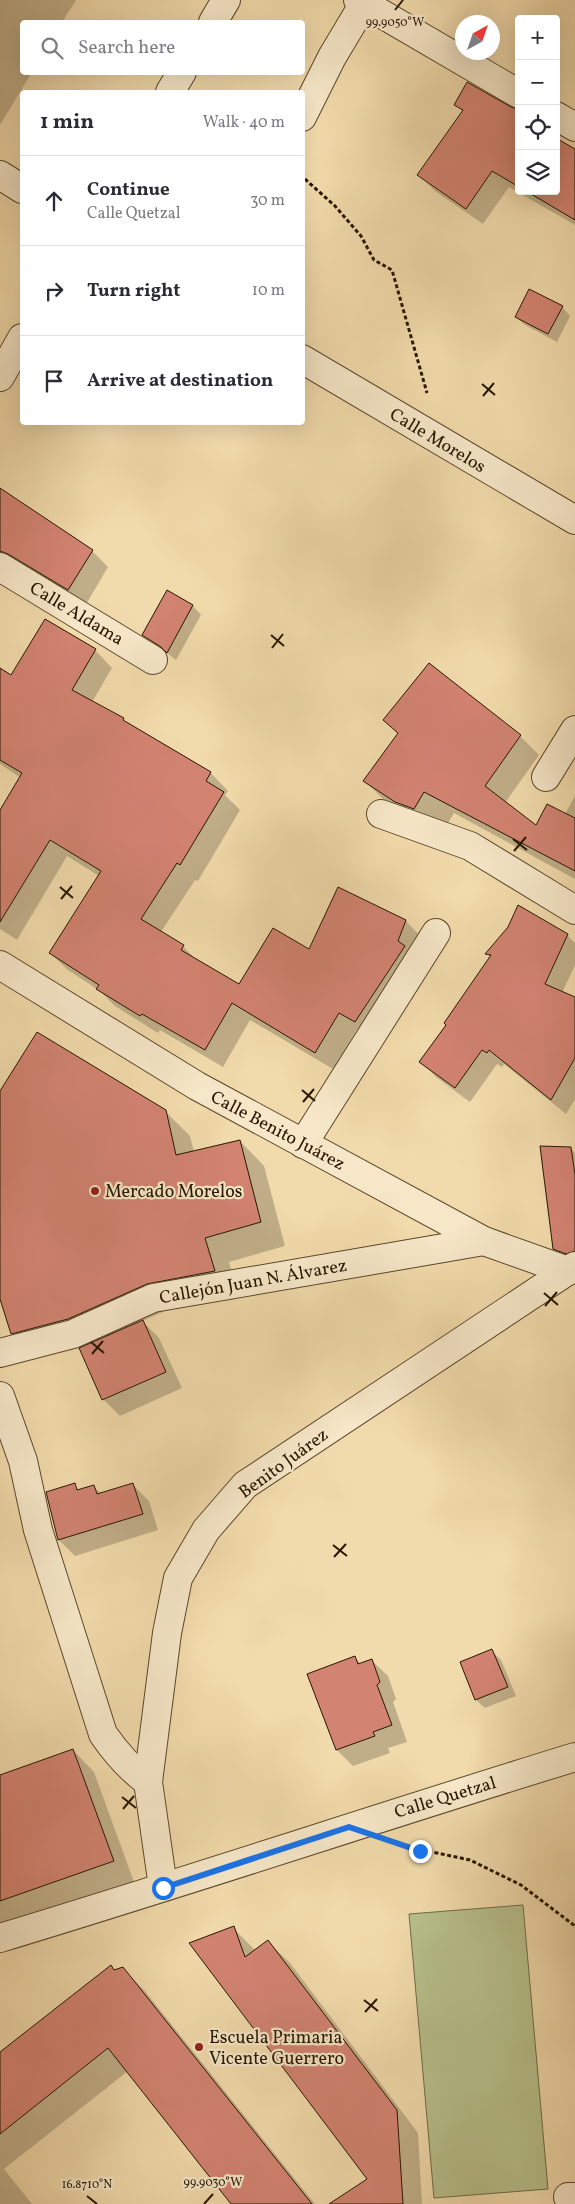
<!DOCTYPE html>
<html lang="en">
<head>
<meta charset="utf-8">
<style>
  :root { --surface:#fff; --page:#f7f7f7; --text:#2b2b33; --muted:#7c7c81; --line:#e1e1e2 }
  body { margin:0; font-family:Vollkorn,serif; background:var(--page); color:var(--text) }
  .controls { position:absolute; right:15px; top:15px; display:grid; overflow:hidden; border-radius:5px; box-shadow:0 5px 20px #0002 }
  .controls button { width:45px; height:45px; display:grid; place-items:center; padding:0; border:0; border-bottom:1px solid var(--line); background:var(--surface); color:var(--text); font:25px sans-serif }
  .compass { position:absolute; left:455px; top:15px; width:45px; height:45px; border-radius:50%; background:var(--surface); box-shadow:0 5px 20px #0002; rotate:40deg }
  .stop { position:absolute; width:15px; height:15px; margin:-11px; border:4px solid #1a73e8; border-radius:50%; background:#fff }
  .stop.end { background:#1a73e8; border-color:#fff; box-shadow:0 1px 5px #0008 }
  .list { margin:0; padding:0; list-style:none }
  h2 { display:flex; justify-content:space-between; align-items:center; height:65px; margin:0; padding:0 20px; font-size:21px }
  h2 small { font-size:16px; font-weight:400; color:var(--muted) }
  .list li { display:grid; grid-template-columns:32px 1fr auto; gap:15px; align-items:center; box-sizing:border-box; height:90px; padding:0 20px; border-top:1px solid var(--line) }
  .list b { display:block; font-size:19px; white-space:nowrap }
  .list p { margin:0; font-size:16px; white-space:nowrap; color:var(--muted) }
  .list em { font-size:16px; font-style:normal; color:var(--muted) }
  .icon { flex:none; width:28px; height:28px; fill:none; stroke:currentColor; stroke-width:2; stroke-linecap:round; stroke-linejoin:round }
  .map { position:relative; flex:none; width:575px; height:2204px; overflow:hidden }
  .search { position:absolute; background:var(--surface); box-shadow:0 5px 20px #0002; left:20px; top:20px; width:285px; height:55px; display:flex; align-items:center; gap:12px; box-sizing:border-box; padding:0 18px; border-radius:5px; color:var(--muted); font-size:19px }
  .panel { position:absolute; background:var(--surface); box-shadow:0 5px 20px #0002; left:20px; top:90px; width:285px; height:335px; border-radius:5px }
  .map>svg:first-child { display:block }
</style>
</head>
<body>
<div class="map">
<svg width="575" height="2204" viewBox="0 0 575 2204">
  <rect width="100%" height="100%" fill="#f1daab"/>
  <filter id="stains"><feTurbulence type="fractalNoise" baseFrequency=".004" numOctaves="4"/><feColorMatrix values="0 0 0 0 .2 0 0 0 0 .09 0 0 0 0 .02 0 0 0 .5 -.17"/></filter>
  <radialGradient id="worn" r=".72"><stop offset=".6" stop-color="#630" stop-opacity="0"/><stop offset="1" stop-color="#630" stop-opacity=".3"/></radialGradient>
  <polygon fill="#b7c08b" stroke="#6f6b46" points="523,1905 548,2189 434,2198 409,1914"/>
  <g fill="#0003">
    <polygon points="0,0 76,0 62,22 22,22 22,72 32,72 0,125"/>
    <polygon points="456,105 519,110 519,191 556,191 575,150 575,225 509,187 483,224 435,191 419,175 463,112"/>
    <polygon points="562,307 570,316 557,342 525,325 516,317"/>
    <polygon points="0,499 92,551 108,567 85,606 0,558"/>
    <polygon points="168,592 193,606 201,615 176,660 144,635"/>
    <polygon points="95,650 112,668 92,702 211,773 228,791 225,795 240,810 198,881 195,880 161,932 183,946 198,962 239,986 310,951 339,889 406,921 423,939 373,1039 357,1029 333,1069 250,1020 223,1067 160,1030 158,1033 115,1006 100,991 68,970 50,953 99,876 67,856 17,940 0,929 0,813 21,778 0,764 0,669 11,676"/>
    <polygon points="384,720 520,736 539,755 505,803 537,827 565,814 575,796 575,879 454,813 443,831 416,821 384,800 365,781 399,735"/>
    <polygon points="567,935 575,943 575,965 562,993 575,998 575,1099 566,1114 504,1064 502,1067 497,1064 470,1102 436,1077 421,1062 491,958 487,954"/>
    <polygon points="0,1093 165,1111 190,1136 194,1152 240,1141 264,1166 285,1246 229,1262 239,1296 172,1308 142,1321 159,1338 182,1388 120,1416 103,1399 86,1345 37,1358 12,1333 0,1293"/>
    <polygon points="570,1148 575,1153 575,1217"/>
    <polygon points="74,1485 80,1491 94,1487 102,1494 133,1485 149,1501 158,1530 75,1556 59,1540 47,1493"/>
    <polygon points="492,1651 501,1660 516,1696 485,1708 476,1700 462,1663"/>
    <polygon points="355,1658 361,1664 371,1660 388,1676 396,1699 393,1702 407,1742 388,1748 390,1753 353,1766 337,1750"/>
    <polygon points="73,1750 94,1772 134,1882 0,1931 0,1776"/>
    <polygon points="233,1928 256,1951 268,1942 290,1963 418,2133 422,2204 342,2204 369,2179 191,1943"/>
    <polygon points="122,1968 144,1990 315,2204 233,2204 128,2071 4,2169 32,2204 0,2204 0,2054 115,1971"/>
  </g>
  <g fill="#d28371" stroke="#271600">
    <polygon points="467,82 511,107 519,110 519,187 492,171 466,209 417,175 463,110 454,105"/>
    <polygon points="556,138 575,149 575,220 526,191 556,191"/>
    <polygon points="529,289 563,306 548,334 515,317"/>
    <polygon points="0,488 93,550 68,590 8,554 0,551"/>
    <polygon points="167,590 193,605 167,653 161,647 142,635"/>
    <polygon points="45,619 96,649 72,690 124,718 123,720 211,772 206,781 224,792 180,865 177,863 141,919 184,945 181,950 239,984 273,928 309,949 338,887 406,920 398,941 405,946 355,1022 339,1013 315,1053 232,1003 205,1050 142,1014 140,1016 96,989 99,985 49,953 101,871 50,840 0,922 0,810 22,773 0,760 0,668 11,675"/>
    <polygon points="429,663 521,735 485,786 536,825 547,804 575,818 575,871 424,792 414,809 395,802 363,781 398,733 383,720"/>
    <polygon points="518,905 568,934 545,984 575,997 575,1058 551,1100 489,1050 487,1053 482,1050 455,1088 419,1062 446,1025 444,1023 491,955 485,954 508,927"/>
    <polygon points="37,1032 166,1110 176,1155 240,1140 261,1222 205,1238 215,1271 147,1284 68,1319 11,1334 0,1299 0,1091"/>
    <polygon points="540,1146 571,1147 575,1175 575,1251 566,1254 553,1249"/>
    <polygon points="143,1320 166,1372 102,1400 79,1348"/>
    <polygon points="75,1483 77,1490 94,1485 97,1494 133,1483 143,1514 58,1540 46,1492"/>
    <polygon points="492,1649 508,1687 475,1700 460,1662"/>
    <polygon points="355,1656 358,1664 372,1659 380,1682 377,1685 392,1725 373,1732 375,1736 336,1750 307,1674"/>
    <polygon points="73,1749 114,1861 0,1901 0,1775"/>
    <polygon points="234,1926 245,1957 268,1940 397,2110 403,2204 329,2204 367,2179 189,1943"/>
    <polygon points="111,1965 114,1970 123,1967 312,2204 231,2204 108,2048 0,2134 0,2052"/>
  </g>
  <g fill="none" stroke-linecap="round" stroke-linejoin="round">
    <g stroke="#5a472b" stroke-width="30">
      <g id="minor">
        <polyline points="358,0 519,94"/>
        <polyline points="213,22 226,0"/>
        <polyline points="170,92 182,72"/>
        <polyline points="556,116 575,127"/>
        <polyline points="302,117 332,57 366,0"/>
        <polyline points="0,175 22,189"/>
        <polyline points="302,359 575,520"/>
        <polyline points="0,377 22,338"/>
        <polyline points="0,567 153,660"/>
        <polyline points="546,777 575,730"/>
        <polyline points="381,814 470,846 575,910"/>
        <polyline points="0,965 197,1086 484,1241 568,1271"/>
        <polyline points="303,1144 436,933"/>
        <polyline points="0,1353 73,1334 153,1298 484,1241"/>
        <path d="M0 1396 23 1461 38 1530 103 1734C116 1753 129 1768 148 1782"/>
        <polyline points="163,1887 148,1782 167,1633 178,1578 206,1530 245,1485 575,1266"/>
        <path d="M0 1938C192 1880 383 1816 575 1757"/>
        <polyline points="568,2197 575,2197"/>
      </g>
    </g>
    <g stroke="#271600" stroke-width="3" stroke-dasharray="4 2.5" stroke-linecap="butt">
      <polyline points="302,173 306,180 335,206 361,236 374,260 392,270 427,393"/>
      <polyline points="409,1847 470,1860 521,1885 575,1926"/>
    </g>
    <use href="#minor" stroke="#f6e7c8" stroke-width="28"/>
  </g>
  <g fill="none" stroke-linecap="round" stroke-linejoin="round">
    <polyline stroke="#1a73e8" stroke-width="6" points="163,1888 349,1827 420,1851"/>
  </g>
  <path fill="none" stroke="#271600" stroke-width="2" d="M395 10 403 0M482 384 495 395M483 396 494 383M271 635 284 646M272 648 283 634M513 839 527 850M514 851 526 837M60 887 73 898M61 899 72 886M302 1090 315 1101M303 1102 314 1089M544 1293 558 1305M545 1306 557 1292M91 1342 104 1353M92 1354 103 1341M333 1545 347 1556M334 1557 346 1544M122 1797 136 1808M123 1809 134 1796M364 2000 378 2011M365 2012 377 1999M87 2196 97 2204M204 2204 213 2194"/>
  <g fill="#8f2418" stroke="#f6e7c8" stroke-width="2">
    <circle cx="95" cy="1191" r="5"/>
    <circle cx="199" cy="2047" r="5"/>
  </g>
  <g text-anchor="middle" stroke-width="4.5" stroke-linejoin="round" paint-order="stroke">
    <g font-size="18" fill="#271600" stroke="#f6e7c8">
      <text transform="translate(438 440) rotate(31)" y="6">Calle Morelos</text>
      <text transform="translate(77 613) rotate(31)" y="6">Calle Aldama</text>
      <text transform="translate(278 1130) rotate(28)" y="6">Calle Benito Juárez</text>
      <text transform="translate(253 1281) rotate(-10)" y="6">Callejón Juan N. Álvarez</text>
      <text transform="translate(283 1463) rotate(-36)" y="6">Benito Juárez</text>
      <text transform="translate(445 1797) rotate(-17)" y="6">Calle Quetzal</text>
    </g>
    <g font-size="18" fill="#271600" stroke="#f6e7c8" text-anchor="start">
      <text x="105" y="1197">Mercado Morelos</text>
      <text x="209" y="2043">Escuela Primaria<tspan x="209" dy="21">Vicente Guerrero</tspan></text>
    </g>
  </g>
  <g font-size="12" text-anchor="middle" fill="#271600" stroke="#f6e7c8" stroke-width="4.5" stroke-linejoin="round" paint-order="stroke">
    <text x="395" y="26">99.9050°W</text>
    <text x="213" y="2186">99.9030°W</text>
    <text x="87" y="2188">16.8710°N</text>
  </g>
  <rect width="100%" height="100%" filter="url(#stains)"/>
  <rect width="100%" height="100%" fill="url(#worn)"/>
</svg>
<div class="controls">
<button>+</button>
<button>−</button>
<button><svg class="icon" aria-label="locate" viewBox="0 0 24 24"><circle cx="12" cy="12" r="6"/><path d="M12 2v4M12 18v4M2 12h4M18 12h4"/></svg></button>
<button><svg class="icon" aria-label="layers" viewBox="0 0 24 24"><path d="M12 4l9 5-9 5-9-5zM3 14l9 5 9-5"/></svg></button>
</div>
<svg class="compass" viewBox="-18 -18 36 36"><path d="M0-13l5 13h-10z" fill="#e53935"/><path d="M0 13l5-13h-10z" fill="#7c7c81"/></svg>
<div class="stop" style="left:163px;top:1888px"></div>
<div class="stop end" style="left:420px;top:1851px"></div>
<div class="search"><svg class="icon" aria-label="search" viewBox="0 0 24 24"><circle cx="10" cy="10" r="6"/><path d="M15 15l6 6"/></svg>Search here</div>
<section class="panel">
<h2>1 min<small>Walk · 40 m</small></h2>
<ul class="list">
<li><svg class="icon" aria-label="ahead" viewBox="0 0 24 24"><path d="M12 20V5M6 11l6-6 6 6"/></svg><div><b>Continue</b><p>Calle Quetzal</p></div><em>30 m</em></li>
<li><svg class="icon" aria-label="right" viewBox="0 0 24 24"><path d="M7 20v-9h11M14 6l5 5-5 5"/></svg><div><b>Turn right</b></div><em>10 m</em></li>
<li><svg class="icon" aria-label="arrive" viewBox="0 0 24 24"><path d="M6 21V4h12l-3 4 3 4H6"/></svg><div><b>Arrive at destination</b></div></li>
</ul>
</section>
</div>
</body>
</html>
